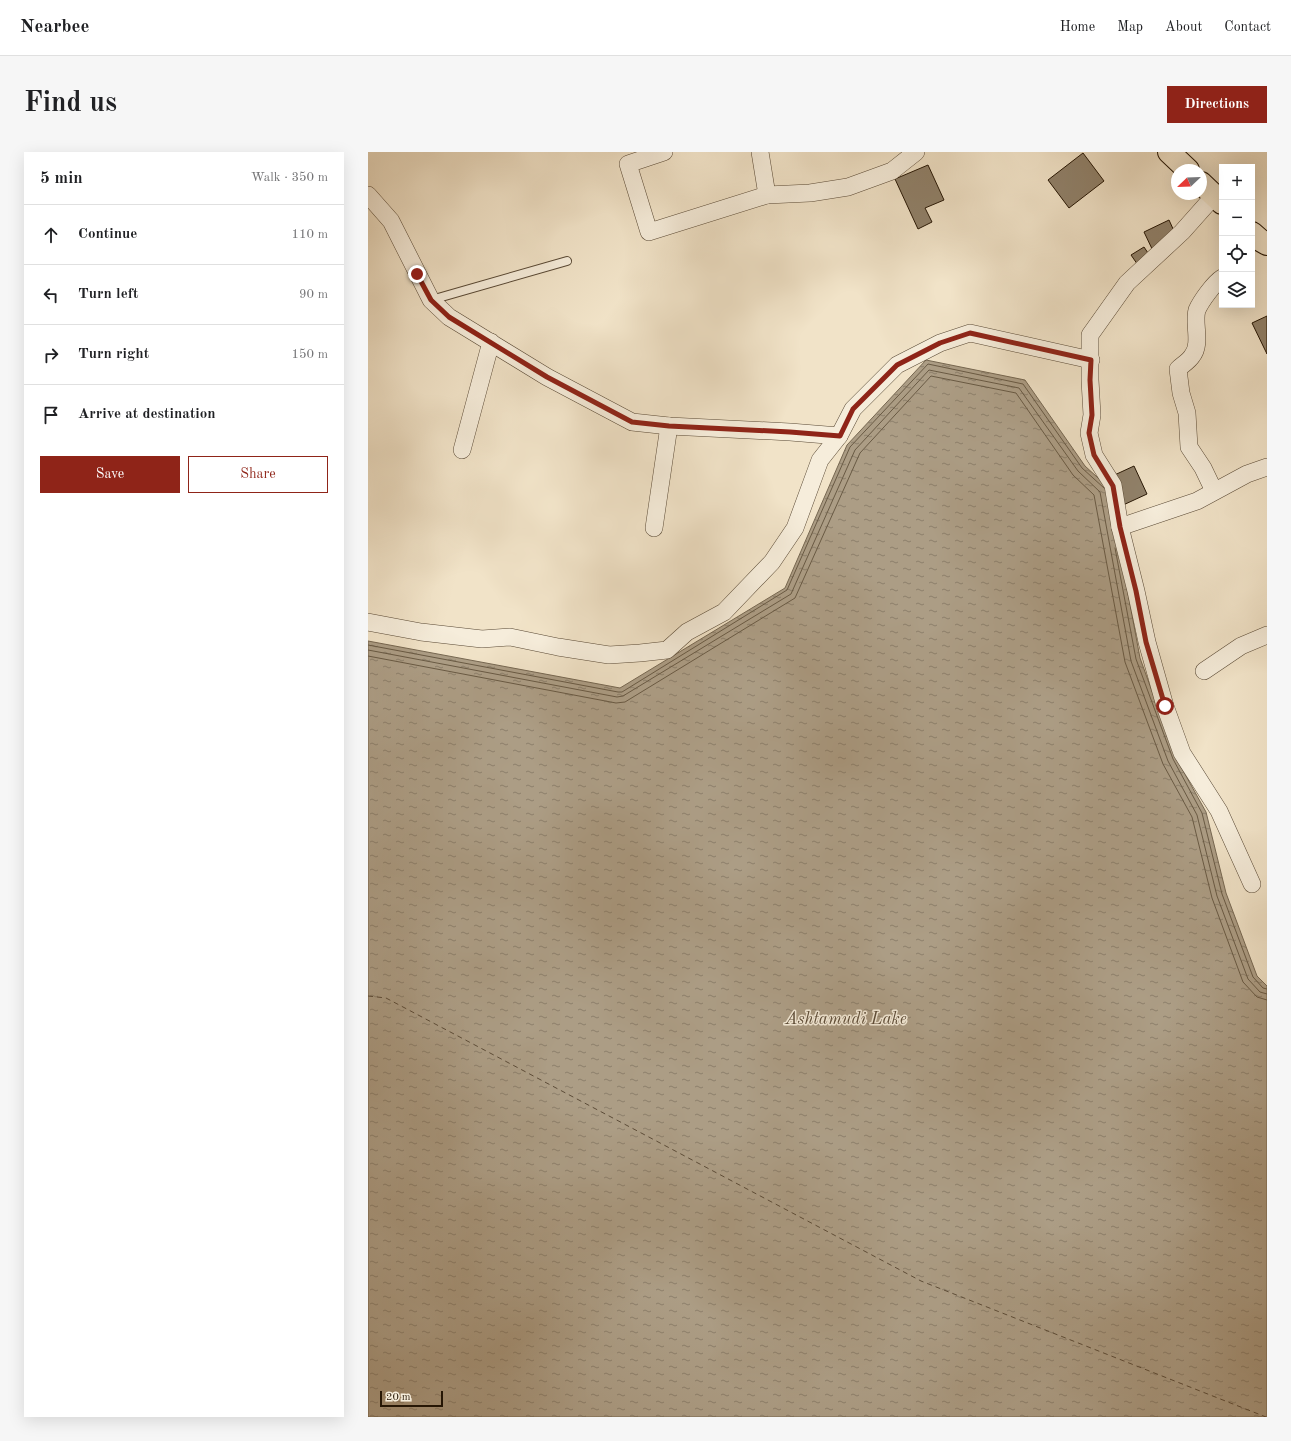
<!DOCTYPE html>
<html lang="en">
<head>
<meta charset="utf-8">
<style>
  :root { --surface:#fff; --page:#f6f6f6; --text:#202124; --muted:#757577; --line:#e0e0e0; --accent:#8f2418 }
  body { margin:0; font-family:"Old Standard TT",serif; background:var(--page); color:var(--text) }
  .controls { position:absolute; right:12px; top:12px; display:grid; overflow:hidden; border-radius:0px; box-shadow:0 4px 16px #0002 }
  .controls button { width:36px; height:36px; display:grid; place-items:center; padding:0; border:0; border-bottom:1px solid var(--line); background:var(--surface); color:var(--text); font:20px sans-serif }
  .compass { position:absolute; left:803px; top:12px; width:36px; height:36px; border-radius:50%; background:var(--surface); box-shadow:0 4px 16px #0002; rotate:247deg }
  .scale { position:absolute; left:12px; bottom:10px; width:63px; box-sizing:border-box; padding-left:4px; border:2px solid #261604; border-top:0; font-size:11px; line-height:14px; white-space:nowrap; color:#261604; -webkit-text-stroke:3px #f6eddb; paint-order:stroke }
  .stop { position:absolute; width:12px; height:12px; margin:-9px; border:3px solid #8f2418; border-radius:50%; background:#fff }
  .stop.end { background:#8f2418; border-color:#fff; box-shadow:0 1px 4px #0008 }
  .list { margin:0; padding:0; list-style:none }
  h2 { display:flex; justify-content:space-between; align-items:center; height:52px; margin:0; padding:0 16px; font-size:17px }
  h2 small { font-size:13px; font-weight:400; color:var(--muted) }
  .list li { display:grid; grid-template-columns:26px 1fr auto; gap:12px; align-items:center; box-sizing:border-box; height:60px; padding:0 16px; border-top:1px solid var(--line) }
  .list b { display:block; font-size:15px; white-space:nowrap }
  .list em { font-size:13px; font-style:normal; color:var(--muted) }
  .actions { display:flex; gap:8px; padding:12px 16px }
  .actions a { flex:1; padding:9px 0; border:1px solid var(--accent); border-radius:0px; text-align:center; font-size:14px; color:var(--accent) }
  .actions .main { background:var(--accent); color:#fff }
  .icon { flex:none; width:22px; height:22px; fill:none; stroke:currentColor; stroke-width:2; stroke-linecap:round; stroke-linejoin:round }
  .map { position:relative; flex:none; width:899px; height:1265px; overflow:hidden; border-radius:0px }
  header { display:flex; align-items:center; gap:24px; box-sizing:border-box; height:56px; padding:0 20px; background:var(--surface); border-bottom:1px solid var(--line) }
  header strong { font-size:19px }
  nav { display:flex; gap:22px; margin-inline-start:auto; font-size:14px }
  .intro { display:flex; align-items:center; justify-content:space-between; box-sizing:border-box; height:96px; padding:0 24px }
  h1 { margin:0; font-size:28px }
  .button { padding:10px 18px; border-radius:0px; background:var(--accent); color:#fff; font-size:14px; font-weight:700 }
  main { display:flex; gap:24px; padding:0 24px }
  aside { flex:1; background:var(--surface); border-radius:0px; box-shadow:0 4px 16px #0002 }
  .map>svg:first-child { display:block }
</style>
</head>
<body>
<header>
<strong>Nearbee</strong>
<nav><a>Home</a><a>Map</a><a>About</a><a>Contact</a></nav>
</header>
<div class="intro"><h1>Find us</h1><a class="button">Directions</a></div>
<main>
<aside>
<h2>5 min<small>Walk · 350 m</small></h2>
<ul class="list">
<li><svg class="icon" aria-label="ahead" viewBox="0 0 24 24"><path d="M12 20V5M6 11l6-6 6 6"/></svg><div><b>Continue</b></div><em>110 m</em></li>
<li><svg class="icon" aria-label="left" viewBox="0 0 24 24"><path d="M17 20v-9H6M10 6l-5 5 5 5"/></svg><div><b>Turn left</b></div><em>90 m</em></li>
<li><svg class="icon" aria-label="right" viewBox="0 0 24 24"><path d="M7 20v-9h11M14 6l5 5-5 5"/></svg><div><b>Turn right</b></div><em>150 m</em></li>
<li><svg class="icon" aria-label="arrive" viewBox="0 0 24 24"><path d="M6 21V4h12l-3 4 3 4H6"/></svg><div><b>Arrive at destination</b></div></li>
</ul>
<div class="actions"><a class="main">Save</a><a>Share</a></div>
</aside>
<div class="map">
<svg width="899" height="1265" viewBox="0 0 899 1265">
  <defs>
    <pattern id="water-ripples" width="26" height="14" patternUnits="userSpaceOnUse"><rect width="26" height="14" fill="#ac9d85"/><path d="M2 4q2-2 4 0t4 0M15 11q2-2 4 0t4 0" fill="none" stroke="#8c7f6b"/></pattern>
  </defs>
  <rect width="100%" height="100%" fill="#f1e3c8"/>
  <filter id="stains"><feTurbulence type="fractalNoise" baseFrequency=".005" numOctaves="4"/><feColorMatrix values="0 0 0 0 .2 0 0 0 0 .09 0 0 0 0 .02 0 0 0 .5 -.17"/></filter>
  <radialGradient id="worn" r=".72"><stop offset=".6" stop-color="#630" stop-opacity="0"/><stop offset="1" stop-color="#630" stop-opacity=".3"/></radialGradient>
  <polygon fill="url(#water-ripples)" stroke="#766751" points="558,208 657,228 717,314 740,335 772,506 808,606 838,660 858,741 889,824 899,834 899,1265 0,1265 0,489 252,536 417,436 479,293"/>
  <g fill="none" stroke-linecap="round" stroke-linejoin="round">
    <g stroke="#695a44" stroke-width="1">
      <polyline points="747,396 768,507 805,607 834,661 854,742 885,825 895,836 899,837"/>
      <polyline points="0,493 250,540 254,540 419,438 482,295 560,212 655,232 714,316 736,336"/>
      <polyline points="0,498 249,545 255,544 423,442 487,298 561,218 651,236 710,319 732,340 763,509 800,609 829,663 849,744 880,827 892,840 899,842"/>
      <polyline points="0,504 248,551 257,550 427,446 492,301 563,224 648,241 705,323 726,343 757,510 795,612 824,665 844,746 875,830 889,845 899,848"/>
    </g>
    <polyline stroke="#5c4c38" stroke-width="1" stroke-dasharray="5 4" stroke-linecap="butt" points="0,844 18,846 553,1129 898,1265"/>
  </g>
  <g fill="#90816a" stroke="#261604">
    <polygon points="715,1 736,29 701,56 680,28"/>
    <polygon points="560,13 576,48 557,56 564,70 550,77 527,27"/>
    <polygon points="801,68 811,90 786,101 776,80"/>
    <polygon points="776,95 784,107 772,116 763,103"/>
    <polygon points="899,164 899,202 884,171"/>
    <polygon points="766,314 779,342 753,354 740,326"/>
  </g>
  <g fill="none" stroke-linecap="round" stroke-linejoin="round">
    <g stroke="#594935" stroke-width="10">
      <polyline id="lane" points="63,148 199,109"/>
    </g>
    <g stroke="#594935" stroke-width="18">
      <g id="street">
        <polyline points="296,0 260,12 281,80 399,43 442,41 480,35 524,19 548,0"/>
        <polyline points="392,0 399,43"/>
        <polyline points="0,43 23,69 63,148 81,165 179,225 264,270 301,274 422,280 471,284"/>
        <polyline points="846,44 814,80 759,131 722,183 722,228 724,263 721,281 726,303 745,333 752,375 768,439 779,490 797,554 814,601 851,659 884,732"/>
        <polyline points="94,298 123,190"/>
        <path d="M846 339 835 316 821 295 819 261 813 241 810 217C814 213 821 209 824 204 834 192 825 171 829 158 833 149 846 131 854 126"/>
        <polyline points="752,375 829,349 879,322 899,315"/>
        <polyline points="286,376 301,274"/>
        <polyline points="0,470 53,480 114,487 142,485 190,495 241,503 272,501 299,498 319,480 356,460 404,410 427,376 452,308 471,284 485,257 529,213 572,191 602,181 723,208"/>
        <polyline points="836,519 873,494 899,483"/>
      </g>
    </g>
    <g stroke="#261604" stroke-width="24">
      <g id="primary">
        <polyline points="801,0 820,18"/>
        <polyline points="833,31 854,51"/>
        <polyline points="884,81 892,88 899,92"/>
      </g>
    </g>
    <use href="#lane" stroke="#f6eddb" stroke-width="8"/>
    <use href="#street" stroke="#f6eddb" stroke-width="17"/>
    <use href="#primary" stroke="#f1e3c8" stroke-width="22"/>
  </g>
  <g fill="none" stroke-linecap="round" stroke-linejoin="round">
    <polyline stroke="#8f2418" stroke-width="5" points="49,122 63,148 81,165 179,225 264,270 301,274 422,280 472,284 485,257 529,213 572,191 602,181 723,208 722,228 724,263 721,281 726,303 745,334 752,375 768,439 778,490 797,554"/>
  </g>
  <g text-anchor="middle" stroke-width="3" stroke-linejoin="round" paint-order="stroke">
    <g font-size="17" font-style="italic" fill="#5c4c38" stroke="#f6eddb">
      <text x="478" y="872">Ashtamudi Lake</text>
    </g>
  </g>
  <rect width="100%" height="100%" filter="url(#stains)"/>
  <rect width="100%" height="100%" fill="url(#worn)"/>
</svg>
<div class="controls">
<button>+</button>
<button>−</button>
<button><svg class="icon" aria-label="locate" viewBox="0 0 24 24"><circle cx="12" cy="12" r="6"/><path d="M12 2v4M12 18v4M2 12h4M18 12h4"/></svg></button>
<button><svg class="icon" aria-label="layers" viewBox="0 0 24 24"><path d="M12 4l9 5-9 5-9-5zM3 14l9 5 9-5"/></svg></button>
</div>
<svg class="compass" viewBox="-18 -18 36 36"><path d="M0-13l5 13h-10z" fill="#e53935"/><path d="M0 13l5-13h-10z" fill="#757577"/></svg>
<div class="scale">20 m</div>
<div class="stop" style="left:797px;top:554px"></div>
<div class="stop end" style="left:49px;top:122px"></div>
</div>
</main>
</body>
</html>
